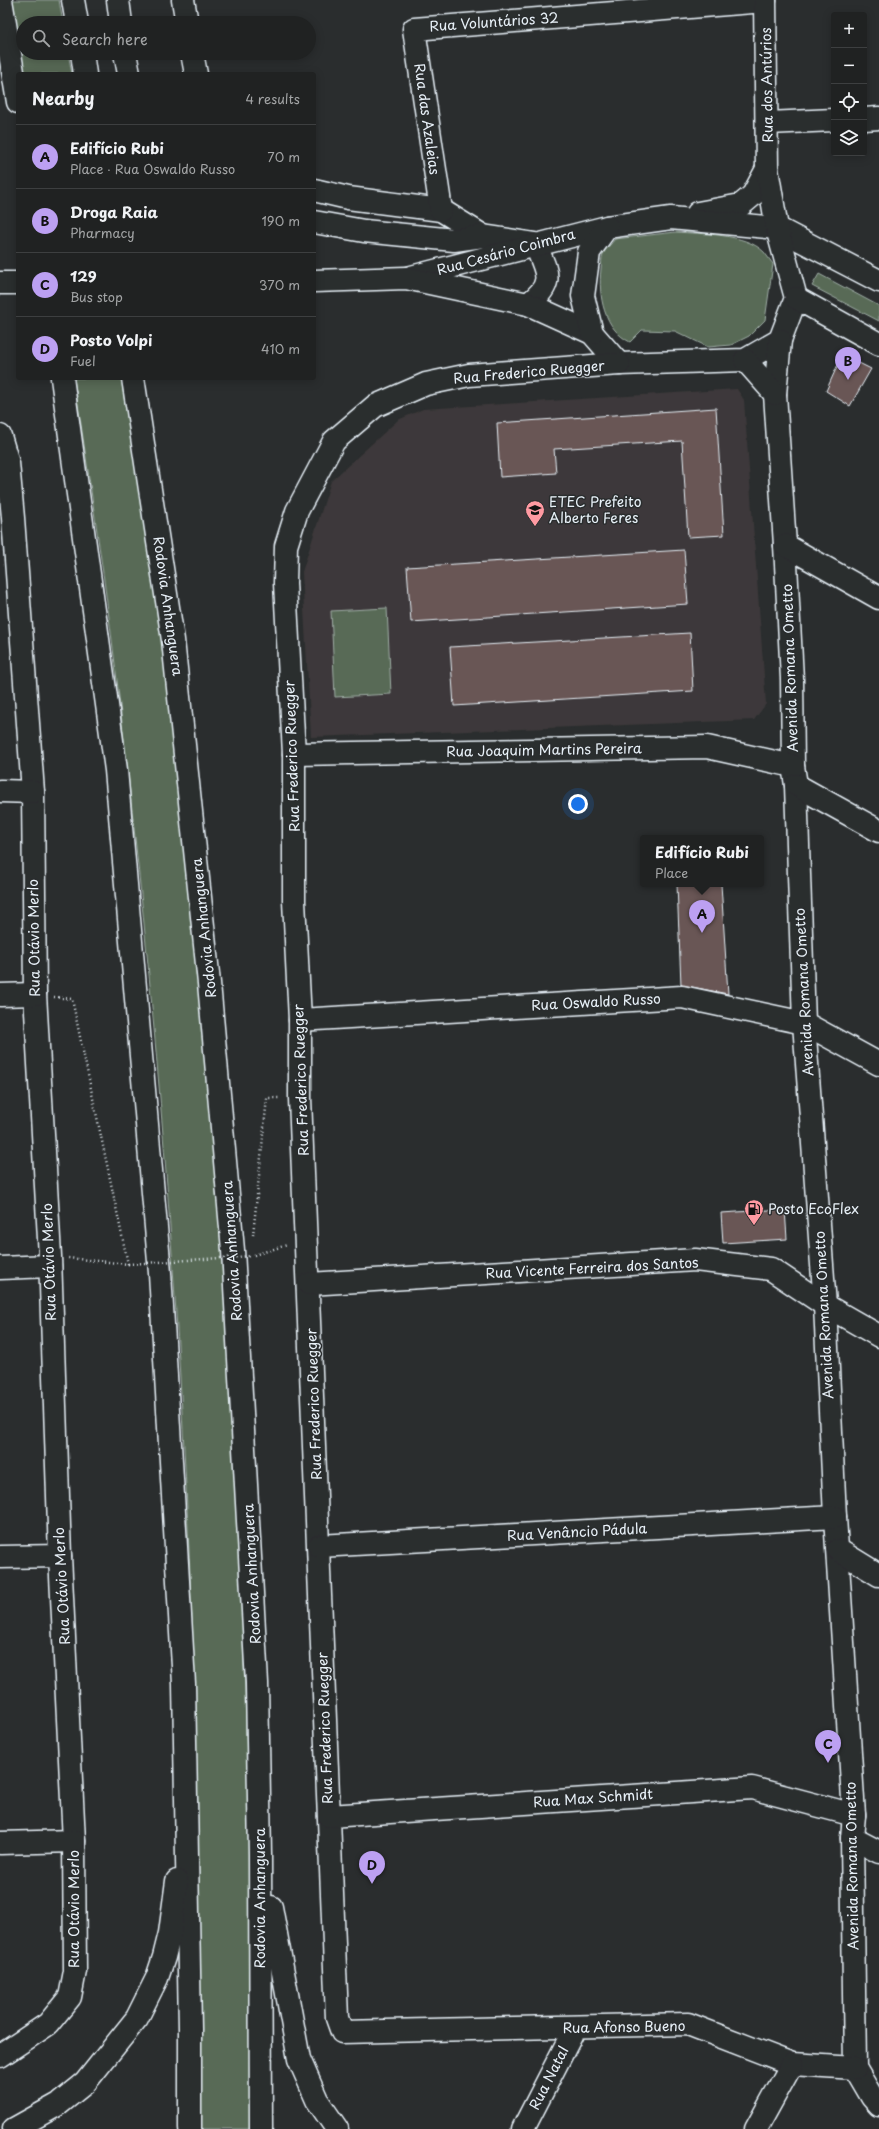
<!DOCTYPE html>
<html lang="en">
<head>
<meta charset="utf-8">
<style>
  :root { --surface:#202222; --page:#2d2f2f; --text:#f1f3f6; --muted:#a2a4a5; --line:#3d3f40; --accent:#bca0f2 }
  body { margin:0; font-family:"Playpen Sans",sans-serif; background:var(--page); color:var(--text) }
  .controls { position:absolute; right:12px; top:12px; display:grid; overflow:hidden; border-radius:4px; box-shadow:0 2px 10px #0003 }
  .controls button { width:36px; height:36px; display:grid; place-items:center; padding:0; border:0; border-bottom:1px solid var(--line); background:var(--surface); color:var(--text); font:20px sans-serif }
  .you { position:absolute; left:578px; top:804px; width:14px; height:14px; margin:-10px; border:3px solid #fff; border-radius:50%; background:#1a73e8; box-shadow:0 0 0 6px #1a73e833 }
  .badge { display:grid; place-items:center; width:26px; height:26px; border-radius:50%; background:var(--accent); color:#111; font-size:13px; font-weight:700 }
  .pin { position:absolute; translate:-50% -33px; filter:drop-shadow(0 1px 2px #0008) }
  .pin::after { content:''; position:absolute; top:21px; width:14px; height:12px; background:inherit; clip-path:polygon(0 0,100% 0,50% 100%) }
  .popup { position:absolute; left:640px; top:835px; width:124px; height:52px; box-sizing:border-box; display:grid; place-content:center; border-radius:4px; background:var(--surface); filter:drop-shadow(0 1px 3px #0005); font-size:13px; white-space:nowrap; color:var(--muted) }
  .popup b { font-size:15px; color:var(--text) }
  .popup::after { content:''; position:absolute; left:50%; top:100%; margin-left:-8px; border:8px solid transparent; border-top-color:var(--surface) }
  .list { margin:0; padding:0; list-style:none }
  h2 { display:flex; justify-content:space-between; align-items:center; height:52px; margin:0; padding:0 16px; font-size:17px }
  h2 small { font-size:13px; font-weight:400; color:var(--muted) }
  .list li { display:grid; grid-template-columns:26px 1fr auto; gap:12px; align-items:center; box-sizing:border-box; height:64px; padding:0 16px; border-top:1px solid var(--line) }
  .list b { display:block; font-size:15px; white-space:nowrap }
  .list p { margin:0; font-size:13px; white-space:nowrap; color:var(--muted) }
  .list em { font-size:13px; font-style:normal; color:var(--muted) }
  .icon { flex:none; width:22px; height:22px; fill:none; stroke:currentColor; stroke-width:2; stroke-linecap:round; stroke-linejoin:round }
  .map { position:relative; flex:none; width:879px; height:2129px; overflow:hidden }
  .search { position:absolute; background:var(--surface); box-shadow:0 2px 10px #0003; left:16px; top:16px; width:300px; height:44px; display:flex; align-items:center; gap:10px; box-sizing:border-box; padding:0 14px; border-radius:22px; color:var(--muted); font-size:15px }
  .panel { position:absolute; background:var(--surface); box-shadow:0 2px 10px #0003; left:16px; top:72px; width:300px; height:308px; border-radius:4px }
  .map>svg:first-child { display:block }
</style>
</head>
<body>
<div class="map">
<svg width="879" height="2129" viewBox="0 0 879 2129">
  <rect width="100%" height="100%" fill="#2a2d2e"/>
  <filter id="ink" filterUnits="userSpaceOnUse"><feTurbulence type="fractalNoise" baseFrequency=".025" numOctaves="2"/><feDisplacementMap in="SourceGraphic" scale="8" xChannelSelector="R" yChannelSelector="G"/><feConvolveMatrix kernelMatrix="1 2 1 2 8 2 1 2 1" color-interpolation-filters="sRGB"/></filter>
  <g filter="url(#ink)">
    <polygon fill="#3d393a" points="737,389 744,400 766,704 754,720 311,737 302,572 331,481 398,420 423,409"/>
    <g fill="#586b56" stroke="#a0aea7">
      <polygon points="10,0 59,0 63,23 23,23 23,53 68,53 72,74 23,74"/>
      <path d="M676 232C701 234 745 233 764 252 767 256 770 260 773 264L765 320 749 336 731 345 708 347 675 331 642 330 630 342C604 329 598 296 601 269 602 265 601 258 603 254 606 249 611 244 615 239Z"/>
      <polygon points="819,274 879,306 879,321 812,286"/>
      <path d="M74 378H121L162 631 179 785 218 1201 239 1521 245 1691 249 1827 250 2129H200C203 1632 174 1133 112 640 101 553 87 465 74 378Z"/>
      <polygon points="387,608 391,694 335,697 331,611"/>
    </g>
    <g fill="#695655" stroke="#e8f1f8">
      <polygon points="840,360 849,362 855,361 871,369 850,406 826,391"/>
      <polygon points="716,408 724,535 688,537 682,441 554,449 556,473 500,477 497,423"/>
      <polygon points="684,550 688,604 411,622 407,567"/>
      <polygon points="690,633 693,691 454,706 450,647"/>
      <polygon points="677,884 721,884 728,994 681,985"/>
      <polygon points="785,1209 787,1239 723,1243 721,1213"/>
    </g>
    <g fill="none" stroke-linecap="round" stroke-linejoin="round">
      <g stroke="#e8f1f8" stroke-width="25">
        <g id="minor">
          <polyline points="118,0 121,23"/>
          <polyline points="183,0 187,23"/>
          <polyline points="125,53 129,74"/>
          <polyline points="192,53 196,74"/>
          <polyline points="864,119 879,118"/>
          <polyline points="768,123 834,120"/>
          <polyline points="314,190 348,198 441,210 483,236"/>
          <polyline points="441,210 414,29 765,1"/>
          <polyline points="698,213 741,205 753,195 767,169"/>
          <path d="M314 222 364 231 454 240 483 236 535 244C547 272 556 283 528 304"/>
          <polyline points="411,277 607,227 671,218 777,228 879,281"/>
          <polyline points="314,281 406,278 528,304 592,333 619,364 745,360 780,340 796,298 777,228 767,169 765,0"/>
          <polyline points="0,283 18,283"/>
          <polyline points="796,298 879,344"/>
          <polyline points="592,333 583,296 589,252 607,227"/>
          <polyline points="780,340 775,394 785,545 792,679 793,766 796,785 804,1023 825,1305 835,1517 854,1815 852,1838 855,2068 872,2097 879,2105"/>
          <polyline points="745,360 775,394"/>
          <polyline points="619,364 469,375 426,384 375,406 334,441 297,511 286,546 285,583 294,754 294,901 300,1020 300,1098 337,2018 342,2032 688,2024 792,2064 855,2068"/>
          <polyline points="0,436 8,463 13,518 33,792 35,994 50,1256 60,1556 74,1841 75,1971 70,1997 48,2024 0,2056"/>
          <polyline points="785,545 879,598"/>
          <polyline points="294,754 707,747 793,766"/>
          <polyline points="796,785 879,831"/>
          <polyline points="0,791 33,792"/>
          <polyline points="0,995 35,994"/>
          <polyline points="300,1020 682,997 804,1023 879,1064"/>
          <polyline points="0,1268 50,1266"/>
          <polyline points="309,1284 695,1260 771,1269 825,1305 879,1336"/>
          <polyline points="319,1546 835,1517"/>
          <polyline points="838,1550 879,1575"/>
          <polyline points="0,1557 60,1556"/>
          <polyline points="329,1816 752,1788 854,1815"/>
          <polyline points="852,1838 879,1852"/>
          <polyline points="0,1843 74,1841"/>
          <polyline points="523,2129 575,2028"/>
          <polyline points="756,2129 792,2064"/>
        </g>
      </g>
      <g stroke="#e8f1f8" stroke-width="25">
        <g id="highway">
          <polyline points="1,0 18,102"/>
          <polyline points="73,0 77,23"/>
          <polyline points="82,53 85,74"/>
          <polyline points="62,378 116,770 160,1273 184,1684 190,2029 190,2129"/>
          <polyline points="133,378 173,640 209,983 233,1250 257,1683 260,1854 261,2129"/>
          <polyline points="271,1907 299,2059 317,2100 337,2129"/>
          <polyline points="14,2129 59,2104 85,2083 137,2018 157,1978 164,1957 170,1933 177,1881"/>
        </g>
      </g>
      <g stroke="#e8f1f8" stroke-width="2.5" stroke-dasharray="1 3" stroke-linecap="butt">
        <polyline points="54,997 72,999 128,1264 68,1258"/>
        <polyline points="253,1235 267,1098 280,1098"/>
        <polyline points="254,1255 287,1245"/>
      </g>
      <use href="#minor" stroke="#2a2d2e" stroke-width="22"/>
      <use href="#highway" stroke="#2a2d2e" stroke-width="22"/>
      <polyline stroke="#e8f1f8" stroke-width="2.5" stroke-dasharray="1 3" stroke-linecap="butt" points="128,1264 251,1256"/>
    </g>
  </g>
  <defs>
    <g id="university-pin" transform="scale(1)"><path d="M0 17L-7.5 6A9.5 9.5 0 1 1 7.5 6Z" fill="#ff9aa2" stroke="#2a2d2e"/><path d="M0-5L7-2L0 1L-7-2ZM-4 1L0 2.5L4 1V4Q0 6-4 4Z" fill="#111"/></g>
    <g id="fuel-pin" transform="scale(1)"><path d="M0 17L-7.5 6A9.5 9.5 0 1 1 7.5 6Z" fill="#ff9aa2" stroke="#2a2d2e"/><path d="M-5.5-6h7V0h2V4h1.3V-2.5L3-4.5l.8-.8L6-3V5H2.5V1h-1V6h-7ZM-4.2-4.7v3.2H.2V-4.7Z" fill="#111"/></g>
  </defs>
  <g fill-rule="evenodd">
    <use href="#university-pin" x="535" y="510"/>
    <use href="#fuel-pin" x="754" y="1209"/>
  </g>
  <g text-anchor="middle" stroke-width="3" stroke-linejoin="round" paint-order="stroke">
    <g font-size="14" fill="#e8f1f8" stroke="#2a2d2e">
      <text transform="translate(494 22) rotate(-4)" y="5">Rua Voluntários 32</text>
      <text transform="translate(767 85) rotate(-91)" y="5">Rua dos Antúrios</text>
      <text transform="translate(427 119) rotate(82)" y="5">Rua das Azaleias</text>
      <text transform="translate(506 252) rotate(-15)" y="5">Rua Cesário Coimbra</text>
      <text transform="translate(529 372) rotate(-5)" y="5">Rua Frederico Ruegger</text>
      <text transform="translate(168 606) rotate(82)" y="5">Rodovia Anhanguera</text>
      <text transform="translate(790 668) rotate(-92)" y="5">Avenida Romana Ometto</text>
      <text transform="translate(544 750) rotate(-1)" y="5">Rua Joaquim Martins Pereira</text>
      <text transform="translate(292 756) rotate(-92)" y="5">Rua Frederico Ruegger</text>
      <text transform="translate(204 928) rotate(-96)" y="5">Rodovia Anhanguera</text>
      <text transform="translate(34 938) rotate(-91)" y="5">Rua Otávio Merlo</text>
      <text transform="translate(804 992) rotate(-93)" y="5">Avenida Romana Ometto</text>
      <text transform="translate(596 1002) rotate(-3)" y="5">Rua Oswaldo Russo</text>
      <text transform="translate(301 1080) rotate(-92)" y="5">Rua Frederico Ruegger</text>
      <text transform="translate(232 1251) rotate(-94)" y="5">Rodovia Anhanguera</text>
      <text transform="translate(49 1262) rotate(-92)" y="5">Rua Otávio Merlo</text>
      <text transform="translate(592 1268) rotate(-3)" y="5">Rua Vicente Ferreira dos Santos</text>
      <text transform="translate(824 1315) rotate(-93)" y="5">Avenida Romana Ometto</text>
      <text transform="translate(314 1404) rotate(-92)" y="5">Rua Frederico Ruegger</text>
      <text transform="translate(577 1532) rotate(-3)" y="5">Rua Venâncio Pádula</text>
      <text transform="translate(252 1574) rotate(-93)" y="5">Rodovia Anhanguera</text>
      <text transform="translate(62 1586) rotate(-93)" y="5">Rua Otávio Merlo</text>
      <text transform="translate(325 1728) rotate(-92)" y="5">Rua Frederico Ruegger</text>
      <text transform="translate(593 1798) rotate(-4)" y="5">Rua Max Schmidt</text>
      <text transform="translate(852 1866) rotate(-91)" y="5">Avenida Romana Ometto</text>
      <text transform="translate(260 1898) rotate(-90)" y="5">Rodovia Anhanguera</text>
      <text transform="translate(74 1909) rotate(-90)" y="5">Rua Otávio Merlo</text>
      <text transform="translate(624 2027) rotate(-1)" y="5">Rua Afonso Bueno</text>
      <text transform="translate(549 2078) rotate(-63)" y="5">Rua Natal</text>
    </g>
    <g font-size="14" fill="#e8f1f8" stroke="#2a2d2e" text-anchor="start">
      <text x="549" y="507">ETEC Prefeito<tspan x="549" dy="16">Alberto Feres</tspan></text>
      <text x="768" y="1214">Posto EcoFlex</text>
    </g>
  </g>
</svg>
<div class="controls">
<button>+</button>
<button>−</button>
<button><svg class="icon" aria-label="locate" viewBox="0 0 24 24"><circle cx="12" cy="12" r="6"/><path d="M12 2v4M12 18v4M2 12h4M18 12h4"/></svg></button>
<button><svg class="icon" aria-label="layers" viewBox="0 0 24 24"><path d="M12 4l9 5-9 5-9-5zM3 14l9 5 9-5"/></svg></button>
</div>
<div class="you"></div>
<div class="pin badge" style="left:702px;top:933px">A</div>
<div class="popup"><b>Edifício Rubi</b>Place</div>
<div class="pin badge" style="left:848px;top:380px">B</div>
<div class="pin badge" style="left:828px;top:1763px">C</div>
<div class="pin badge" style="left:372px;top:1884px">D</div>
<div class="search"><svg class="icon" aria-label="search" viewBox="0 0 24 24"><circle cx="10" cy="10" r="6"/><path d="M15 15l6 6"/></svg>Search here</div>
<section class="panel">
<h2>Nearby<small>4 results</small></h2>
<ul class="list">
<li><span class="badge">A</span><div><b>Edifício Rubi</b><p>Place · Rua Oswaldo Russo</p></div><em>70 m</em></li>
<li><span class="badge">B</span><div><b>Droga Raia</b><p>Pharmacy</p></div><em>190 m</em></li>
<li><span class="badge">C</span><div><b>129</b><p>Bus stop</p></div><em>370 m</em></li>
<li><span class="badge">D</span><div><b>Posto Volpi</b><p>Fuel</p></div><em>410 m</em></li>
</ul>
</section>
</div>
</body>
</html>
